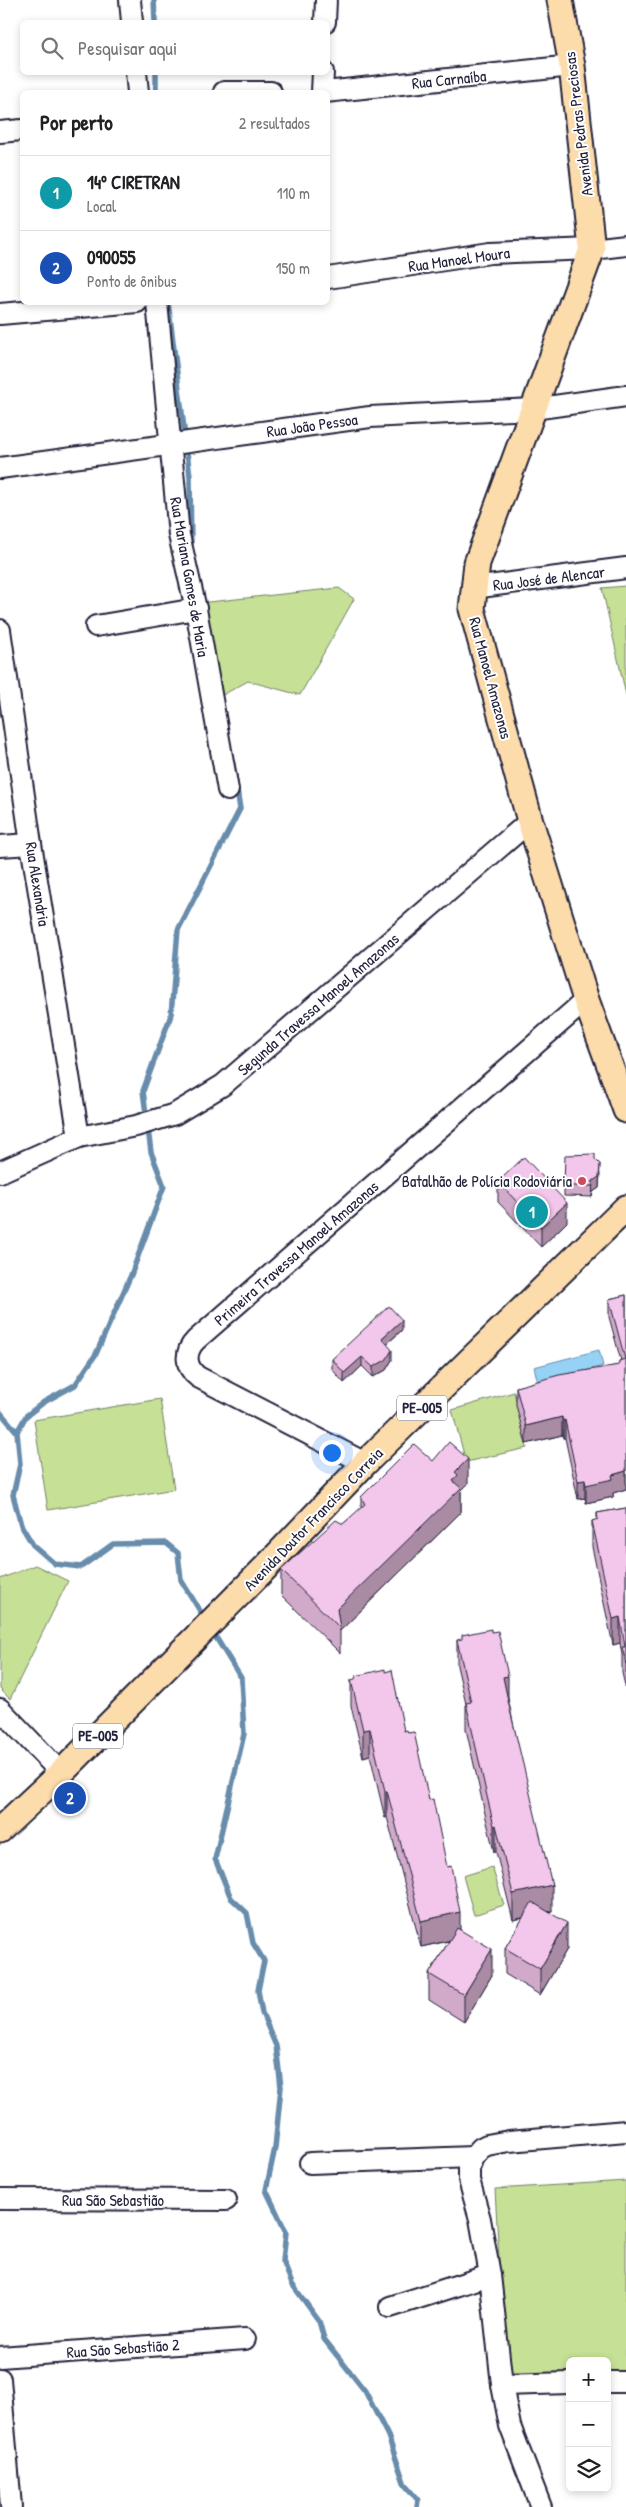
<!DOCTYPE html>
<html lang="pt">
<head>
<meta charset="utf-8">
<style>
  :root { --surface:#fff; --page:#f6f6f6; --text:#202124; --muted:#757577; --line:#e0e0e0; --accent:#2563eb }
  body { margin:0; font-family:"Patrick Hand",sans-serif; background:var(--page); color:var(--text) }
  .controls { position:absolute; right:15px; bottom:15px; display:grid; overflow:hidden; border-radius:8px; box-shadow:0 2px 8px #0003 }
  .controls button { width:45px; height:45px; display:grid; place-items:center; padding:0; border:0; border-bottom:1px solid var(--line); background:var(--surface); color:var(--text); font:25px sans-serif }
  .you { position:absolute; left:331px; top:1452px; width:18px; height:18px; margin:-12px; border:4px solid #fff; border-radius:50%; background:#1a73e8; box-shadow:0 0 0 8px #1a73e833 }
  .badge { display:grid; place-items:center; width:32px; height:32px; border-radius:50%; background:var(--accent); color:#fff; font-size:16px; font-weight:700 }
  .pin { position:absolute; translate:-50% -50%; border:2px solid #fff; box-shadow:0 1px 5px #0006 }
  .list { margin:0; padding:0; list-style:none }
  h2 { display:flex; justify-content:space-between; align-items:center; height:65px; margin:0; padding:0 20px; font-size:21px }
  h2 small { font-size:16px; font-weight:400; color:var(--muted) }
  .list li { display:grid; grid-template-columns:32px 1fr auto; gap:15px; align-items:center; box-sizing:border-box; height:75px; padding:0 20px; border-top:1px solid var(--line) }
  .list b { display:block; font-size:19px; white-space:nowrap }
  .list p { margin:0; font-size:16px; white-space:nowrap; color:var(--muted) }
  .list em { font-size:16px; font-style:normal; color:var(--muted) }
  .icon { flex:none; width:28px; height:28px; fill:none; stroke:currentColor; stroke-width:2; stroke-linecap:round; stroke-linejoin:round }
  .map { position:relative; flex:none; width:626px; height:2507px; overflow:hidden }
  .search { position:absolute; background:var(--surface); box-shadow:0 2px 8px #0003; left:20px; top:20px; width:310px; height:55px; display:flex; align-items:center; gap:12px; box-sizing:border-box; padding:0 18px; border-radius:8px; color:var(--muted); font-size:19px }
  .panel { position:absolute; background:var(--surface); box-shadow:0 2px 8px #0003; left:20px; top:90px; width:310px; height:215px; border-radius:8px }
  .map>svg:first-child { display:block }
</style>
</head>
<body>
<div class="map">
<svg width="626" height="2507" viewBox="0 0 626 2507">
  <rect width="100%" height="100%" fill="#fff"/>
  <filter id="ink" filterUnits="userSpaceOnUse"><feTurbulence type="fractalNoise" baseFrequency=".02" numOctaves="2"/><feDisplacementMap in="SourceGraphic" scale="10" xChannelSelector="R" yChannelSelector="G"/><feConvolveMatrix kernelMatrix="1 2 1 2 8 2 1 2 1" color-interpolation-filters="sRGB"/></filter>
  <g filter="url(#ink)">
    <g fill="#c6e096" stroke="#748168">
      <polygon points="626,586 626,695 602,588"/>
      <polygon points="339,588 354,599 300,695 248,681 219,697 199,603"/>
      <polygon points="514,1392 527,1448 466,1462 452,1410"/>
      <polygon points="160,1399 174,1489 48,1510 34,1420"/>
      <polygon points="35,1565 68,1581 10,1699 0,1689 0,1579"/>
      <polygon points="492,1867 504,1905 474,1915 463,1876"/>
      <polygon points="626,2181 626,2375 607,2376 607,2361 570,2361 570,2379 506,2383 495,2189"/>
    </g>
    <polygon fill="#96d2f6" stroke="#688cab" points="599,1350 603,1366 538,1383 534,1367"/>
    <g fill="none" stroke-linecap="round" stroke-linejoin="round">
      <g stroke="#688cab" stroke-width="5.5">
        <polyline points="154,0 155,22"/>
        <polyline points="156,72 156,92"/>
        <polyline points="168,302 190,476 191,549"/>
        <polyline points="0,1412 17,1432"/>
        <polyline points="205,1619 181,1580 178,1553 166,1543 113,1544 81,1567 55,1564 33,1545 21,1525 13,1495 20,1464 17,1432 26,1416 44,1402 75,1385 96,1354 131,1275 164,1186 151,1152 143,1091 171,1015 178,930 240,809 233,764"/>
        <polyline points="212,1631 241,1678 244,1734 215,1859 231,1898 247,1913 253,1943 264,1961 258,1990 262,2013 276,2046 281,2087 275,2148 266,2190 286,2232 283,2261 292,2284 319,2321 324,2339 365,2391 388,2436 405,2485 418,2500 417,2507"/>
      </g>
      <g stroke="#22223b" stroke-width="24">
        <g id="minor">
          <polyline points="130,0 132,22"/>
          <polyline points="325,22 326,0"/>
          <polyline points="136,72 138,92"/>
          <polyline points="224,92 271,92"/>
          <polyline points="322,92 323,72"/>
          <polyline points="325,92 572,66"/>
          <polyline points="0,132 22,130"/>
          <polyline points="328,278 490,253 592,249 626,245"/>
          <polyline points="157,302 179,535 196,609 228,790"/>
          <polyline points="0,314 137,302"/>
          <polyline points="0,468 370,417 533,409 626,396"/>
          <polyline points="473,588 626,568"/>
          <polyline points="96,626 196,609"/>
          <polyline points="0,630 31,844 79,1137"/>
          <polyline points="0,846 31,844"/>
          <polyline points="0,1172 79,1137 136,1126 175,1114 223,1085 530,821"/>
          <path d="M365 1463 198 1377C185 1367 184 1352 196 1340L586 1000"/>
          <polyline points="0,1709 61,1773"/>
          <polyline points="310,2163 473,2157"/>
          <polyline points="0,2199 226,2200"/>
          <polyline points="390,2307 490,2275"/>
          <polyline points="0,2357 245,2339"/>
          <polyline points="0,2379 11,2507"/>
          <polyline points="607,2382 626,2382"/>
          <polyline points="502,2385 570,2383"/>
          <polyline points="541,2507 510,2426 502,2385 490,2275 480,2219 469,2180 469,2168 473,2157 481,2148 487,2145 509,2141 626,2131"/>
        </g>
      </g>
      <g stroke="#22223b" stroke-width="29">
        <g id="major">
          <polyline points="560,0 572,66 592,249 477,563 472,609 530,821 586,1000 626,1110"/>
          <polyline points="0,1830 61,1773 266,1567 365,1463 626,1208"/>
        </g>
      </g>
      <use href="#minor" stroke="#fff" stroke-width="20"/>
      <use href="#major" stroke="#fddcac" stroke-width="25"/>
    </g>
    <g fill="#d1aaca" stroke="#22223b">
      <polygon points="595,1159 600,1174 599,1188 593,1192 592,1197 564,1196 564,1186"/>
      <polygon points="498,1182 567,1222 541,1247 498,1202"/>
      <polygon points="626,1295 626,1489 613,1493 613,1497 586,1503 585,1498 578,1499 565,1438 563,1438 562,1435 526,1444 516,1405 516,1387 619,1365 619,1361 621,1361 609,1317 609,1299"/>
      <polygon points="402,1330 387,1344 392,1360 386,1370 373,1377 362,1366 344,1383 332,1369 332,1359"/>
      <polygon points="433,1461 468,1484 461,1491 461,1512 340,1631 340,1653 281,1595 281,1570 343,1524 361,1509 361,1497"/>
      <polygon points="626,1508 626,1690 622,1673 622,1655 620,1643 613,1645 592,1547 592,1521 597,1520 597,1513"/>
      <polygon points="457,1640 508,1698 552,1911 549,1912 567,1949 540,1995 505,1974 505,1948 523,1918 513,1920 496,1852 494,1852 486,1818 466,1729 466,1704 457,1666"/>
      <polygon points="351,1680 404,1731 429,1800 460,1930 492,1975 464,2022 429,2000 429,1974 449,1941 421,1947 387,1817 385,1818 370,1755 363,1757 351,1706"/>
    </g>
    <g fill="#aa8ba4" stroke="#22223b">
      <polygon points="600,1164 599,1188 593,1192 592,1197 593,1181"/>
      <polygon points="567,1203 567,1222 541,1247 541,1227"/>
      <polygon points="402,1320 402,1330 382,1348 382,1338"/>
      <polygon points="392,1350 392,1360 386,1370 373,1377 373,1367"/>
      <polygon points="362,1357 362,1366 344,1383 344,1373"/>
      <polygon points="562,1417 562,1435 526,1444 526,1426"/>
      <polygon points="565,1420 565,1438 563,1438 563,1421"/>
      <polygon points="468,1459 468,1484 461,1491 461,1512 340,1631 337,1609 453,1481 455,1472"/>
      <polygon points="626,1471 626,1489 613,1493 613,1497 586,1503 586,1485 612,1475"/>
      <polygon points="585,1480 585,1498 578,1499 578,1481"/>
      <polygon points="620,1617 620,1643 613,1645 613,1619"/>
      <polygon points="508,1676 508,1703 503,1677"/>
      <polygon points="370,1729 370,1755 363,1757 363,1730"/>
      <polygon points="385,1791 387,1791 387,1817 385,1818"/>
      <polygon points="496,1825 496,1852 494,1852 494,1826"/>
      <polygon points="552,1885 552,1911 513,1920 513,1894"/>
      <polygon points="460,1912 460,1938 421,1947 421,1921"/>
      <polygon points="567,1923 567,1949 540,1995 540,1969"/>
      <polygon points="492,1949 492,1975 464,2022 464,1995"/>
    </g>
    <g fill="#f3c6eb" stroke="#22223b">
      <polygon points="595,1154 595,1159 600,1164 599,1177 593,1181 592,1186 564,1186 565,1155"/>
      <polygon points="524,1157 567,1203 541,1227 498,1182"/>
      <polygon points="626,1295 626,1471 612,1475 613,1479 586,1485 585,1480 578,1481 565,1420 563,1421 562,1417 526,1426 516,1387 559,1375 619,1365 619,1361 625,1359 609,1299"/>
      <polygon points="389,1306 402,1320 382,1338 392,1350 386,1360 373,1367 362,1357 344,1373 332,1359"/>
      <polygon points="449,1442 468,1459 455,1472 458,1475 453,1481 461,1488 337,1609 340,1628 281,1570 336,1520 343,1524 365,1504 361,1497 414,1444 433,1461"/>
      <polygon points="626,1508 626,1664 622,1647 625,1647 620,1617 613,1619 592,1521 598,1519 597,1513"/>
      <polygon points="491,1629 491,1632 498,1631 508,1676 503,1677 510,1710 552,1885 513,1894 496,1825 494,1826 486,1792 466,1703 471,1702 457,1640 462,1639 462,1635"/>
      <polygon points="385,1669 385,1672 392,1670 404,1731 407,1730 408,1733 414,1732 429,1800 433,1799 447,1867 451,1866 460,1912 421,1921 387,1791 385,1791 370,1729 363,1730 351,1680 355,1679 356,1676"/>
      <polygon points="532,1902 567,1923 540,1969 505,1948"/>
      <polygon points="457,1928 492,1949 464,1995 429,1974"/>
    </g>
  </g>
  <circle fill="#d1495b" stroke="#fff" stroke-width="2" cx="582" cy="1181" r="5"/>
  <g text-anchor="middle" stroke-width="4" stroke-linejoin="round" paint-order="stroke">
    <g fill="#fff" stroke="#646476" stroke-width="1">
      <rect x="397" y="1395.5" width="50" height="25" rx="4"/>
      <rect x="73" y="1723.5" width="50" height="25" rx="4"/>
    </g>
    <g font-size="15" font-weight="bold" fill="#22223b">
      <text x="422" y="1413">PE-005</text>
      <text x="98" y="1741">PE-005</text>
    </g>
    <g font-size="16" fill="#22223b" stroke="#fff">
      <text transform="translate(449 79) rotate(-6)" y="6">Rua Carnaíba</text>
      <text transform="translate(578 124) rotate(-97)" y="6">Avenida Pedras Preciosas</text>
      <text transform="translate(459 259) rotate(-8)" y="6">Rua Manoel Moura</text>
      <text transform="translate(312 425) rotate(-8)" y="6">Rua João Pessoa</text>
      <text transform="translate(190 577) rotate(80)" y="6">Rua Mariana Gomes de Maria</text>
      <text transform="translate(549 578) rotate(-7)" y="6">Rua José de Alencar</text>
      <text transform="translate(491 678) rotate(75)" y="6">Rua Manoel Amazonas</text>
      <text transform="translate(38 884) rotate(81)" y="6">Rua Alexandria</text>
      <text transform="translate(318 1004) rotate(-41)" y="6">Segunda Travessa Manoel Amazonas</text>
      <text transform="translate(296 1253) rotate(-41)" y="6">Primeira Travessa Manoel Amazonas</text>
      <text transform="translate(313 1519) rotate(-46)" y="6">Avenida Doutor Francisco Correia</text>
      <text x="113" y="2206">Rua São Sebastião</text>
      <text transform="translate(123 2348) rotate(-4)" y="6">Rua São Sebastião 2</text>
    </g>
    <g font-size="16" fill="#22223b" stroke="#fff" text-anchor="end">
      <text x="572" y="1187">Batalhão de Polícia Rodoviária</text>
    </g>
  </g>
</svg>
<div class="controls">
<button>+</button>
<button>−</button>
<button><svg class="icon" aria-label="layers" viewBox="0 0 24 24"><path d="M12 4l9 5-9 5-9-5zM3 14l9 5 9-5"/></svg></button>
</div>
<div class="you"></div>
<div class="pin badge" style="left:532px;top:1212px;background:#0f9aa8">1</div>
<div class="pin badge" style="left:70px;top:1798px;background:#1a4fb4">2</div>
<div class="search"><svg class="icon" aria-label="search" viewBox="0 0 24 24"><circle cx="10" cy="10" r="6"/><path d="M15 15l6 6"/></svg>Pesquisar aqui</div>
<section class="panel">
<h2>Por perto<small>2 resultados</small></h2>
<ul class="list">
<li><span class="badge" style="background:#0f9aa8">1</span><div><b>14º CIRETRAN</b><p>Local</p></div><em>110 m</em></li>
<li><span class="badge" style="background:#1a4fb4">2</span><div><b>090055</b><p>Ponto de ônibus</p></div><em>150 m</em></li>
</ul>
</section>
</div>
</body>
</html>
